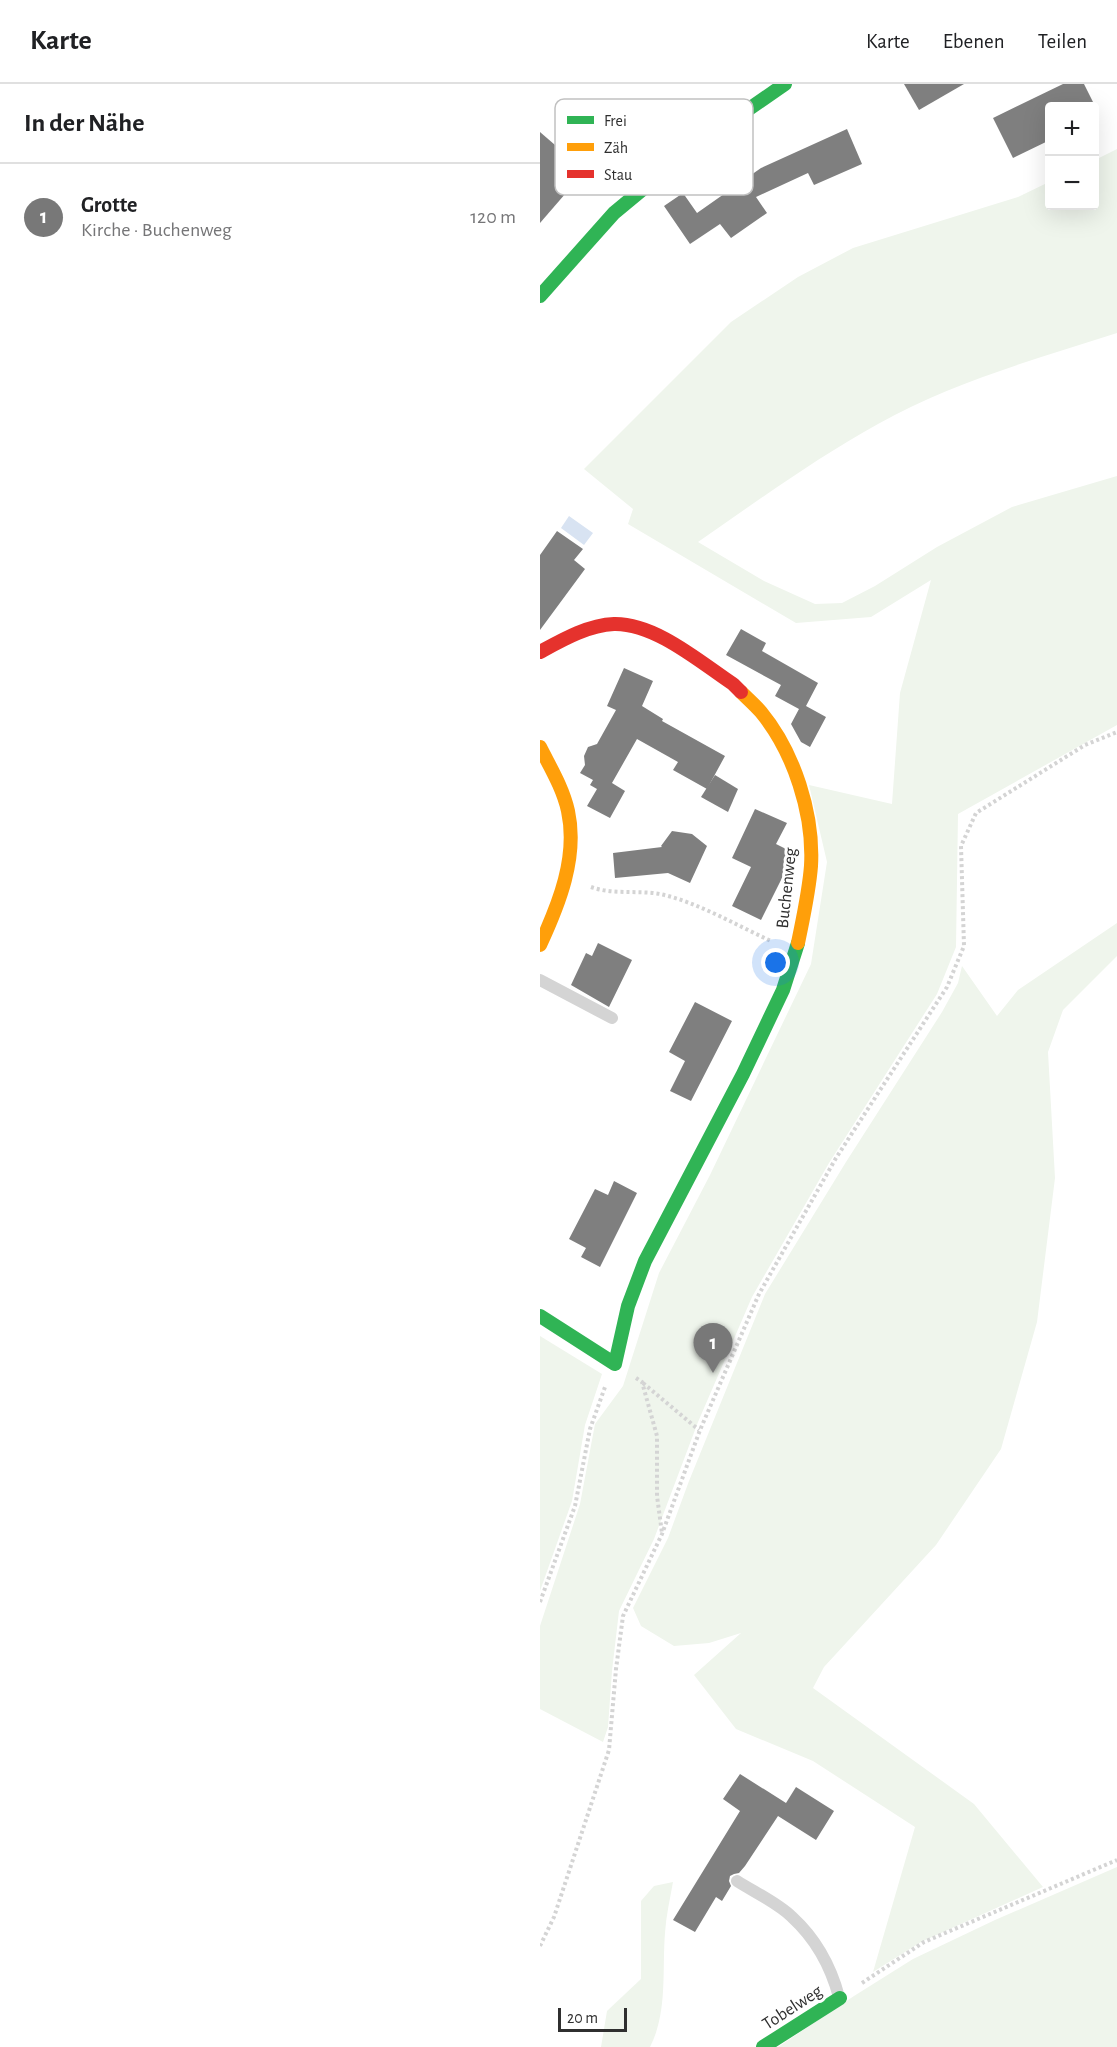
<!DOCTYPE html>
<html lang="de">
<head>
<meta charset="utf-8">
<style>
  :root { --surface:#fff; --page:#f6f6f6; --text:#202124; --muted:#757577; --line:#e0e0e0; --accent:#787878 }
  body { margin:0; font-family:"Alegreya Sans",sans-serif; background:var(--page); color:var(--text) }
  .controls { position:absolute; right:18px; top:18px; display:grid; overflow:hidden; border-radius:6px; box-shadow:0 6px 24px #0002 }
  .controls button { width:54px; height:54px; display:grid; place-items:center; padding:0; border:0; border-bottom:2px solid var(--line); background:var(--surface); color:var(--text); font:30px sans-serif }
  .scale { position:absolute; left:18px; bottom:15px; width:69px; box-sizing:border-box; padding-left:6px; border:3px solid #2f2f2f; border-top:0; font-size:16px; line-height:21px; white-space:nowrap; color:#2f2f2f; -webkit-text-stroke:4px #fff; paint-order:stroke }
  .you { position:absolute; left:236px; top:879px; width:21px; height:21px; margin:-15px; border:4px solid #fff; border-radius:50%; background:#1a73e8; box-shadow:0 0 0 9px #1a73e833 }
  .badge { display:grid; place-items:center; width:39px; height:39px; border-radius:50%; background:var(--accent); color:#fff; font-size:20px; font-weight:700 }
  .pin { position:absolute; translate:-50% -50px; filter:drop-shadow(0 2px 3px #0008) }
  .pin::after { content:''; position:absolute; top:32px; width:21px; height:18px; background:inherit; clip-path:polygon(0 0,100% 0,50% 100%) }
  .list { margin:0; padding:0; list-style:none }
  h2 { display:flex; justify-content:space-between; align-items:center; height:78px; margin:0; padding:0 24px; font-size:26px }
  h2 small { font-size:20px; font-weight:400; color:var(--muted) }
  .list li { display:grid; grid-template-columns:39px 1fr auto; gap:18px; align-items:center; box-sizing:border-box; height:108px; padding:0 24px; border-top:2px solid var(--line) }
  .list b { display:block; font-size:22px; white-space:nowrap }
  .list p { margin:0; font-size:20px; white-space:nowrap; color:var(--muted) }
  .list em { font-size:20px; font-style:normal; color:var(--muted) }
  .map { position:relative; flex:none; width:577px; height:1963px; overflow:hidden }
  header { display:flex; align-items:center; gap:36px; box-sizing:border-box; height:84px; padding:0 30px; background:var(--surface); border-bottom:2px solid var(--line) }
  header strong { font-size:28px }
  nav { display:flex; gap:33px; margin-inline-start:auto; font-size:21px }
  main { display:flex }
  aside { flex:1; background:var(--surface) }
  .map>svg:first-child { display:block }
</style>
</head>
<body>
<header>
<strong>Karte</strong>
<nav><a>Karte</a><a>Ebenen</a><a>Teilen</a></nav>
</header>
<main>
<aside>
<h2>In der Nähe<small></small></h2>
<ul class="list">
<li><span class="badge">1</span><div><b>Grotte</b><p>Kirche · Buchenweg</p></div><em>120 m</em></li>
</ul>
</aside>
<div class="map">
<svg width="577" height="1963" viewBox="0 0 577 1963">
  <rect width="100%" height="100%" fill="#fff"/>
  <g fill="#eff5ec">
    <path d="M577 65V249C496 275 413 298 338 340 275 375 217 417 158 458L224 497 275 520 302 519 335 502 397 463 472 423 577 392V641L418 730 416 863 397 910 289 1079 212 1213 158 1338 114 1455 79 1527 72 1587 68 1643 63 1658 0 1625V1542L40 1420 55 1340 83 1302 119 1189 170 1091 271 880 287 778 269 701 352 720 360 609 391 496 331 533 256 539 88 440 93 425 44 385 191 238 258 193 313 164 478 113 509 98V122H554L555 76Z"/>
    <polygon points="577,839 577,872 523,926 508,968 515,1094 497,1238 461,1365 396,1461 284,1583 273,1604 434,1720 503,1803 381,1858 333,1888 375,1743 273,1677 196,1645 154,1591 201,1549 169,1559 134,1562 101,1542 93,1524 128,1454 149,1397 225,1210 306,1078 402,928 418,899 422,882 457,932 478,906"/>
    <polygon points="0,1252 62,1290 45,1341 32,1417 0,1507"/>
    <polygon points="577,1783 577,1963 238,1963 314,1912 373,1875 455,1836"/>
    <path d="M133 1798C130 1815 126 1832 125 1849 122 1886 128 1928 110 1963H61L67 1927 101 1895V1817L114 1802Z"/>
  </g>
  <polygon fill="#d8e3f2" points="29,432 53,449 44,461 21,444"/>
  <g fill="#7f7f7f">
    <polygon points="364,0 424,0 379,26"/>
    <polygon points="523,0 544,0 555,22 510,22 510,56 473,74 453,34"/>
    <polygon points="307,45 322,80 274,101 268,89 216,113 227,129 191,154 180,140 150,160 124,122 143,109 157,129 221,84"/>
    <polygon points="0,48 45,87 0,139"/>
    <polygon points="17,447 43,465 34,476 45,485 0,546 0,471"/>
    <polygon points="201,545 226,559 222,567 278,599 266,622 286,633 270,663 261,658 251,640 259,625 235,612 241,601 186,571"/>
    <polygon points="84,584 113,597 102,622 123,635 122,637 185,672 167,705 133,686 138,678 97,655 72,699 85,707 70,734 47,722 57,705 50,701 53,696 40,689 45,681 44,672 48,663 57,660 76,626 67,622"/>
    <polygon points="175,691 198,705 188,728 161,713"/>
    <polygon points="215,725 247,739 236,760 252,768 251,790 245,788 221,836 192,822 211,783 192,774"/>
    <polygon points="132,747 152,750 167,762 150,799 128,789 75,794 73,769 122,763 121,762"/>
    <polygon points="58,859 92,876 69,923 31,901 46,869 52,872"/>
    <polygon points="155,918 192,937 151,1017 130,1007 145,977 129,968"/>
    <polygon points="74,1097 97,1109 60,1183 41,1173 46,1164 29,1155 55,1105 68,1111"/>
    <polygon points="200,1690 246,1719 256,1703 294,1727 276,1756 238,1732 205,1782 199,1789 194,1790 190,1792 189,1797 191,1802 182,1817 176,1813 155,1848 133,1836 200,1727 183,1715"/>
  </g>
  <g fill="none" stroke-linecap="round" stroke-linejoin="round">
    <g stroke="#d4d4d4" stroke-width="4" stroke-dasharray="3 3" stroke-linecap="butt">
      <path d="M51 803C73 811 97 806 120 810 157 818 196 841 231 857"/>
      <polyline points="96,1294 102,1298 117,1352 117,1412 122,1449"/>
      <polyline points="103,1299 159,1346"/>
      <polyline points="0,1518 35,1422 50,1345 65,1303"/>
      <polyline points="0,1862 14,1833 69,1666 76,1585 83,1532 122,1450 160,1346 219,1210 296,1074 407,903 424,862 421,762 436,729 545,661 577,648"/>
      <polyline points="322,1899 384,1858 577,1776"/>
    </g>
    <g stroke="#d4d4d4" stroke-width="12">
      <polyline points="0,896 72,934"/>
      <path d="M197 1797C214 1808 238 1819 252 1833 275 1854 291 1883 299 1913"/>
    </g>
    <g stroke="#30b455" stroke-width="14">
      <polyline points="0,212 74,129 150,66 245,0"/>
      <polyline points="0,1232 75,1280 88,1222 105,1177 203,990 243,906 258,859"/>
      <polyline points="223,1963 300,1914"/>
    </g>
    <g stroke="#ff9f0a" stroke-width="14">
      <path d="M201 608C208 615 215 621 221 628 254 668 274 730 271 782 269 808 263 834 258 859"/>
      <path d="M0 663C10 683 23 704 28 727 38 773 19 820 0 861"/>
    </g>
    <path stroke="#e5322d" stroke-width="14" d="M0 568C22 556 48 541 74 540 115 539 160 578 193 600L201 608"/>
  </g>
  <g text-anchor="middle" stroke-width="6" stroke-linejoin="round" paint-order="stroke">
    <g font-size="18" fill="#2f2f2f" stroke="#fff">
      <text transform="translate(246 804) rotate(-84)" y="6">Buchenweg</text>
      <text transform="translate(252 1923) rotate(-33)" y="6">Tobelweg</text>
    </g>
  </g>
  <rect x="15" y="15" width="198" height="96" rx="9" fill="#fff" stroke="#c1c1c1" stroke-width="1.5"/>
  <rect x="27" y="32" width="27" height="8" fill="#30b455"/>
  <rect x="27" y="59" width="27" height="8" fill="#ff9f0a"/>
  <rect x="27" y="86" width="27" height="8" fill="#e5322d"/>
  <g font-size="16" fill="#2f2f2f">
    <text x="64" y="42">Frei</text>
    <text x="64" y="69">Zäh</text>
    <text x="64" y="96">Stau</text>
  </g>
</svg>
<div class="controls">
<button>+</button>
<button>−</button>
</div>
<div class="scale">20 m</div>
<div class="you"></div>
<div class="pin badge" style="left:173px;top:1289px">1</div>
</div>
</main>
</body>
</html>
